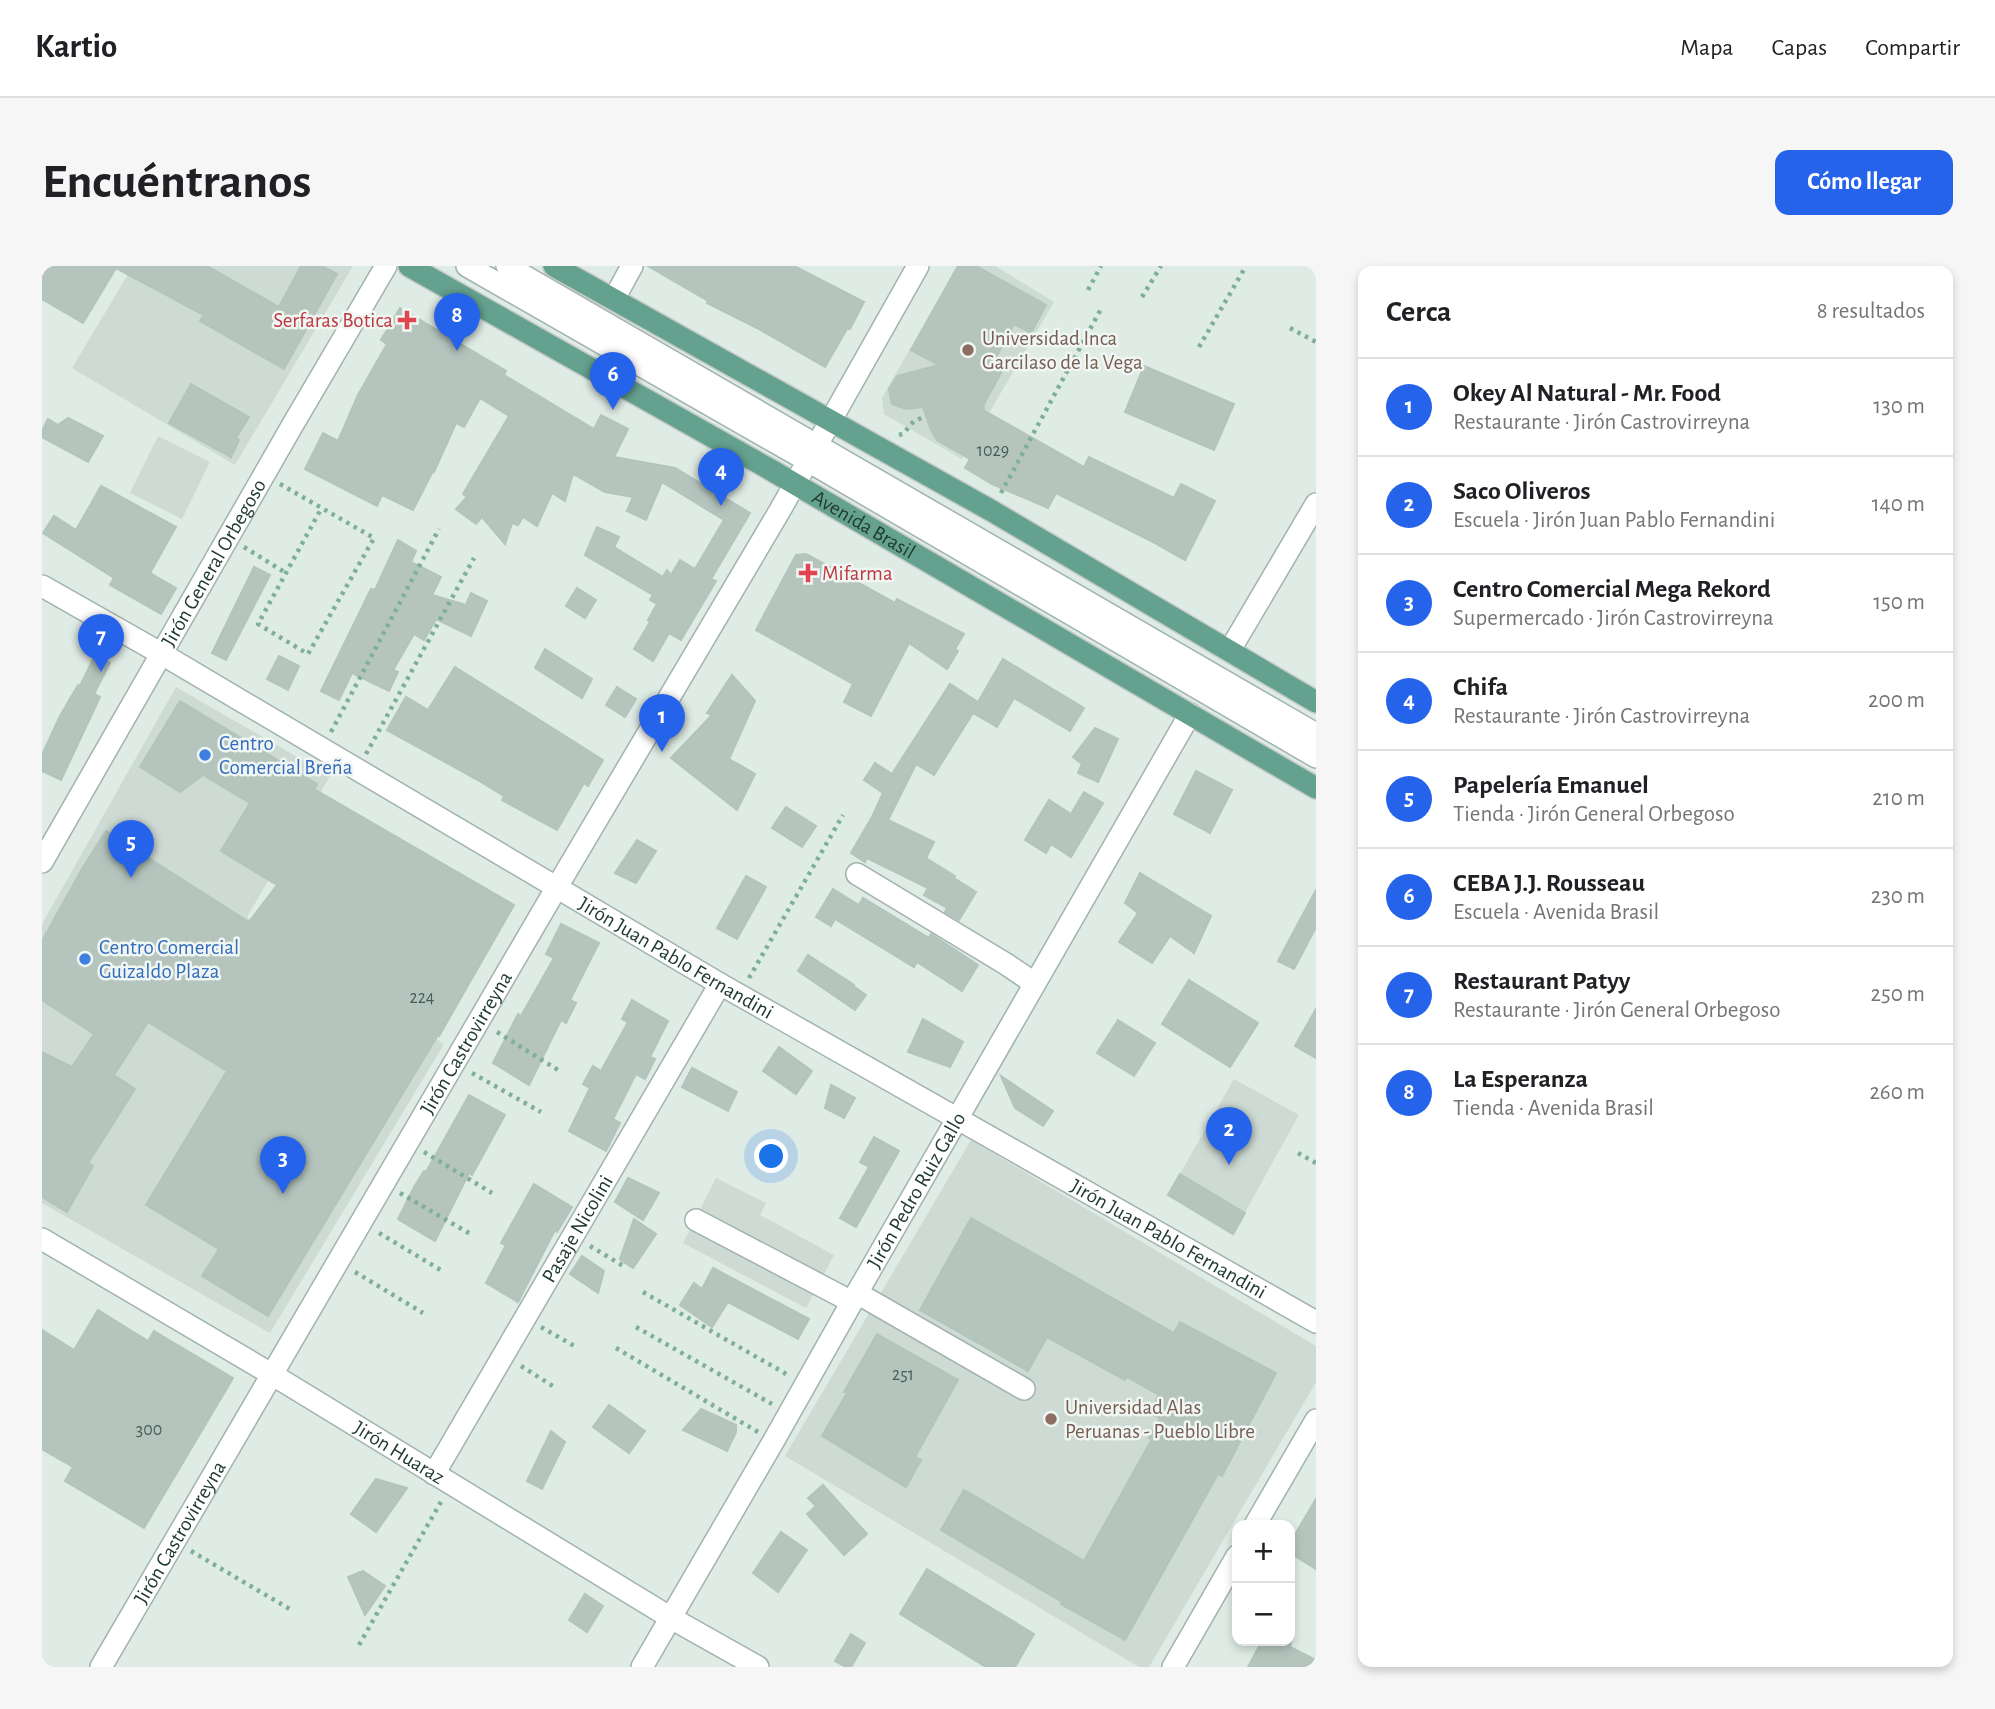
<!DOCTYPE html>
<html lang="es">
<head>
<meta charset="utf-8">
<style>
  :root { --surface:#fff; --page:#f6f6f6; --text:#202124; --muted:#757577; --line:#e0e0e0; --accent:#2563eb }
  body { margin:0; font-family:"Alegreya Sans",sans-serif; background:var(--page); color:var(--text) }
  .controls { position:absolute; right:21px; bottom:21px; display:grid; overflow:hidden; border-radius:14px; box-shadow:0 4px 10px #0003 }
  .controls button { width:63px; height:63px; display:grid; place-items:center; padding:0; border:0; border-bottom:2px solid var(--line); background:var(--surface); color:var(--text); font:35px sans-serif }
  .you { position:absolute; left:730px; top:891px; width:24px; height:24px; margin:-18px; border:5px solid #fff; border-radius:50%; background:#1a73e8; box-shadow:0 0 0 10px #1a73e833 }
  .badge { display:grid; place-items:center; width:46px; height:46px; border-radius:50%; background:var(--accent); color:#fff; font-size:23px; font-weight:700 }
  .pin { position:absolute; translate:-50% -58px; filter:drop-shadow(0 2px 4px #0008) }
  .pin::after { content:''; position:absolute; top:37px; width:24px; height:21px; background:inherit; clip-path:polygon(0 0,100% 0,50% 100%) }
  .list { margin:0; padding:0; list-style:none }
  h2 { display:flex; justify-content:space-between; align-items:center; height:91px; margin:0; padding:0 28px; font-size:30px }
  h2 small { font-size:23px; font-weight:400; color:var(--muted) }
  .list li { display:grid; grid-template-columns:46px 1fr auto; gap:21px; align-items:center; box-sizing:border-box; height:98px; padding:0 28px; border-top:2px solid var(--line) }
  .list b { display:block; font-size:26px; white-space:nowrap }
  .list p { margin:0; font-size:23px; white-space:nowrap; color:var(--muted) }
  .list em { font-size:23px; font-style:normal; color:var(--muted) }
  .map { position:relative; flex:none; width:1274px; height:1401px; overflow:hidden; border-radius:14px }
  header { display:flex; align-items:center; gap:42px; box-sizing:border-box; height:98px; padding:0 35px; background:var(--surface); border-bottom:2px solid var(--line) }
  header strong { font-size:33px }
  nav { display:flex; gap:38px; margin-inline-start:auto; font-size:24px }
  .intro { display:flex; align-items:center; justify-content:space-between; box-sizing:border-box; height:168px; padding:0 42px }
  h1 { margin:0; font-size:49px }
  .button { padding:18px 32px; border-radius:14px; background:var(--accent); color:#fff; font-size:24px; font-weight:700 }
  main { display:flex; gap:42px; padding:0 42px }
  aside { flex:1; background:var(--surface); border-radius:14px; box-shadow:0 4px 10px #0003 }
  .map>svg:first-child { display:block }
</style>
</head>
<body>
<header>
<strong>Kartio</strong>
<nav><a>Mapa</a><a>Capas</a><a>Compartir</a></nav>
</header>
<div class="intro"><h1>Encuéntranos</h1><a class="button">Cómo llegar</a></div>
<main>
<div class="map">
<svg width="1274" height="1401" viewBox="0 0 1274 1401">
  <rect width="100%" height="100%" fill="#dfebe5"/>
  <g fill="#cedad4">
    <polygon points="91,0 311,0 193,199 30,102"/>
    <polygon points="915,0 953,0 1012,36 920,193 842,148 840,132"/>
    <polygon points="116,170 168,196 140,253 88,227"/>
    <polygon points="134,421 288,510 205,651 402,778 228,1067 0,937 0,658"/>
    <polygon points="1192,813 1257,849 1191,968 1126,929"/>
    <polygon points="929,874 1274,1080 1274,1116 1107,1401 1097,1401 743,1190"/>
    <polygon points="674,912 724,937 718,949 792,989 764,1042 641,977"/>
  </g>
  <g fill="#b5c5be" stroke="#b2c4bc" stroke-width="2">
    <polygon points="0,0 165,0 237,41 259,0 280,0 295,8 242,103 158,55 162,49 74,2 41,57 0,33"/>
    <polygon points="606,0 752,0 822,36 808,63 805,63 783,101 715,62 665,37 666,35"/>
    <polygon points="916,0 934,0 1004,39 989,67 972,58 951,97 961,103 941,140 942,142 941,144 1042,201 1047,191 1132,232 1139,218 1173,235 1143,294 1109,275 1014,227 1006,242 950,218 923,202 928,193 895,174 889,164 881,141 864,143 850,138 847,123 855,110 897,99 869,84"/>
    <polygon points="358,42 464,105 462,109 552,163 559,149 586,163 572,191 633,202 708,247 669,313 674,315 639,374 627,367 611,395 592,383 608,356 606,354 615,338 608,334 611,329 543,289 555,261 577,271 572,281 621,311 625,304 629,309 638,294 653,303 682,254 620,216 604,254 585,245 591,231 563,226 531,208 523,235 510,227 495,260 481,251 476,259 470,257 463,278 440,251 434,258 414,243 425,231 421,228 467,150 438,132 422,161 414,157 392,206 391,205 371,244 340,229 335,240 263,203 281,167 296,175 316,129 345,78 339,74"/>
    <polygon points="1102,100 1192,138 1172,184 1083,146"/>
    <polygon points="149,118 207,151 194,172 197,174 189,191 127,157"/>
    <polygon points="26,152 61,170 46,196 0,171 0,165 6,153 16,159"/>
    <polygon points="59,220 134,261 108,307 134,322 119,348 68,319 72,312 1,267 12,250 34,264"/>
    <polygon points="356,274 374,285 369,296 399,311 390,329 424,339 429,327 445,335 429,370 394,353 382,374 372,368 351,404 356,406 347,425 310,407 297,434 279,425 329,323 333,324"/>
    <polygon points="764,288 853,337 855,333 922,368 913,383 916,385 905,403 867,377 829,450 802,436 811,418 714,364 754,289"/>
    <polygon points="212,301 228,309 184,394 170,387"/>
    <polygon points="535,322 554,334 543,352 524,340"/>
    <polygon points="503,383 550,413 540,432 493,402"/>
    <polygon points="53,389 68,397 52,428 58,431 19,514 0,505 0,489 18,450 36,419 38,420"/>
    <polygon points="237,390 257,400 246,424 225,413"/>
    <polygon points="961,393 1042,442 1028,465 972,432 955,461 931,447 892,509 874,498 846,554 892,576 884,592 913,610 912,612 934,626 917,654 903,646 905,642 882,629 886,622 825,592 823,596 809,587 830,551 841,527 822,514 833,497 850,508 908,418 936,436"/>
    <polygon points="413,401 561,494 546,520 542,517 515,564 460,534 462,530 434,513 345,464 364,431 386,444"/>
    <polygon points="690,409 713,435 687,493 713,508 695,544 629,492 670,449 665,447"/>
    <polygon points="575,421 594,433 583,451 564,439"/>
    <polygon points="138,435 275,518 272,523 472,639 397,770 396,769 226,1050 160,1010 177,983 104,939 185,805 106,756 72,809 93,823 46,897 51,900 25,946 0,931 0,786 30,801 52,768 0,734 0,675 40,603 64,565 207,656 235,619 179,585 208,537 161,509 138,526 98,501"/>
    <polygon points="1053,462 1076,473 1056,516 1036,507 1040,498 1031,491"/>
    <polygon points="1154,505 1190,524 1168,567 1132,548"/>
    <polygon points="1042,526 1061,537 1029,591 1009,578 1004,587 983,574 1007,534 1029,548"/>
    <polygon points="744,541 774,560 760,581 730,562"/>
    <polygon points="595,574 614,585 594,617 573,607"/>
    <polygon points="1098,607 1169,650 1152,687 1128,670 1110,697 1077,676 1096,647 1083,637"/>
    <polygon points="704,610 724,621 695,673 675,662"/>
    <polygon points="791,623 817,639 821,632 887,672 889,668 936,699 920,725 875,696 872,701 793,653 789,660 774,651"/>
    <polygon points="1274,624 1274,661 1252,703 1236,695"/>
    <polygon points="519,658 557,677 528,734 534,737 524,757 519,754 487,819 451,797 476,748 479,750 512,692 504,688"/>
    <polygon points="766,689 812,719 811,720 824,729 813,744 756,705"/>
    <polygon points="1147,714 1216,757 1188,801 1120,758"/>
    <polygon points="590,734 626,755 608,791 613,793 603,813 594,808 571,853 578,857 564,885 527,865 548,822 541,818 551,800 559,805 586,756 580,753"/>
    <polygon points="1274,743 1274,792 1253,780"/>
    <polygon points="881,753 921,776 908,801 866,786"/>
    <polygon points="1076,754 1113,777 1092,810 1055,787"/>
    <polygon points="737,781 770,805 754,828 721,805"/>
    <polygon points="650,802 695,826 686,845 640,821"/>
    <polygon points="959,810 1011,845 1001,860 973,842"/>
    <polygon points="789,819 813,832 802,852 783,842"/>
    <polygon points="427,829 463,849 430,909 427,907 393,975 356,953 371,923 382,905 384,906"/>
    <polygon points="832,871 857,885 814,961 798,952 827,901 818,896"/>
    <polygon points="1138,908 1203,947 1191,968 1126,929"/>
    <polygon points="586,912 617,927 601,954 573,936"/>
    <polygon points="492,918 530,941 515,966 513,964 476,1036 444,1017 464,979 459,977"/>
    <polygon points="929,952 1132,1067 1138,1056 1234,1107 1180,1210 1176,1208 1083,1374 1019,1338 1020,1336 899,1264 922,1224 1042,1295 1110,1173 1107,1172 1118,1152 1108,1147 1117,1129 1085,1111 1083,1114 1005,1071 986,1105 878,1044"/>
    <polygon points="592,953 614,968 591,1002 578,993"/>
    <polygon points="540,990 562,1005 556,1027 528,1008"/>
    <polygon points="671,1002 767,1053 756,1073 686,1036 670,1061 638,1039 652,1017 660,1023"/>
    <polygon points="56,1044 106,1075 112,1065 191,1112 102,1262 23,1215 31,1201 0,1183 0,1064 32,1084"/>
    <polygon points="835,1068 916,1114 873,1191 879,1194 864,1221 780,1170 805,1127 802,1126"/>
    <polygon points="567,1139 603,1165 587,1187 551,1161"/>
    <polygon points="659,1143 694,1159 694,1166 685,1185 641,1164"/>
    <polygon points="509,1165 523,1176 500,1223 485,1215"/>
    <polygon points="334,1213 365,1222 334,1266 309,1248"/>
    <polygon points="781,1219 825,1268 802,1289 765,1248 774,1240 766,1232"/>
    <polygon points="1274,1233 1274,1303 1248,1287 1248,1277"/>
    <polygon points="739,1266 765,1284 736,1326 711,1307"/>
    <polygon points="885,1303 992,1368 973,1401 944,1401 858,1348"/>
    <polygon points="321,1305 343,1320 323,1349 306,1311"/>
    <polygon points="543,1328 561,1340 545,1366 527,1354"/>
    <polygon points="809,1368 823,1377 809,1401 804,1401 793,1395"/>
    <polygon points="1220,1375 1249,1375 1248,1381 1274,1394 1274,1401 1206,1401"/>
  </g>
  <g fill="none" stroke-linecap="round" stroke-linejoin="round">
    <g stroke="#a2b3ac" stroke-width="24">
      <g id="minor">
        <polyline points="425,0 766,195 1274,491"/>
        <polyline points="465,0 1274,468"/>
        <polyline points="572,33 590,0"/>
        <path id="s1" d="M0 320 120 388 678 718 1274 1056"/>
        <polyline points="1188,384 1274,238"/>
        <path id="s2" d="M0 596 250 160 344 0"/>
        <polyline points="815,608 964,698 992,717"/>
        <polyline points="654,954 810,1036"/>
        <path id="s3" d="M0 973 231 1109 629 1352 716 1401"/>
        <polyline points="815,1027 982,1123"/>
        <path id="s4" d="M392 1208 678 718"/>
        <polyline points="1213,1259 1274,1154"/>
        <path id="s5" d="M59 1401 515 621 737 246 876 0"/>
        <path id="s6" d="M600 1401 731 1176 815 1027 1148 448"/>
        <polyline points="1131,1401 1195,1290"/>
      </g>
    </g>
    <g stroke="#c1c8c6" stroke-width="24">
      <g id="major">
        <path id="s7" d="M367 0 729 204 1274 522"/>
        <polyline points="512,0 950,245 1274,436"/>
      </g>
    </g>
    <g stroke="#80ae9d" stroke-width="4.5" stroke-dasharray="3.5 5" stroke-linecap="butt">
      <polyline points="1046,24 1059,0"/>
      <polyline points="1100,31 1119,0"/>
      <polyline points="1248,62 1274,76"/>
      <polyline points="1157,81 1204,0"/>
      <polyline points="857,169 861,168 872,155 884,150"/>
      <polyline points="238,218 332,272 266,388 216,358 279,243"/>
      <polyline points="959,227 1059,43"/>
      <polyline points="202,281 244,307"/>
      <polyline points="289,466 397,263"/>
      <polyline points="324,488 432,292"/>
      <polyline points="707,712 801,549"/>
      <polyline points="455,766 516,804"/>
      <polyline points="430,807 499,846"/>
      <polyline points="382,886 450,927"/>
      <polyline points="1256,887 1274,897"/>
      <polyline points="358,927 430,969"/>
      <polyline points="337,967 402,1006"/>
      <polyline points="548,980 583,1001"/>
      <polyline points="313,1006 381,1047"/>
      <polyline points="601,1026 746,1109"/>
      <polyline points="499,1061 534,1081"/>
      <polyline points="594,1061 730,1138"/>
      <polyline points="574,1082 716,1166"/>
      <polyline points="479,1100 514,1122"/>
      <polyline points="149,1285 251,1345"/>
      <polyline points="317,1379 400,1234"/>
    </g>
    <use href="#minor" stroke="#fff" stroke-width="21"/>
    <use href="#major" stroke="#64a18e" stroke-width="21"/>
  </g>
  <g fill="#e0444e" stroke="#f0f7f3" stroke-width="2.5">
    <path d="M361.5 43.5h7v7h7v7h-7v7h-7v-7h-7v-7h7z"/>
    <path d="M762.5 296.5h7v7h7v7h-7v7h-7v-7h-7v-7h7z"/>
  </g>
  <g fill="#8d6e63" stroke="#f0f7f3" stroke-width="2.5">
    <circle cx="926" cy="84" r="7"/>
    <circle cx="1009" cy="1153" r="7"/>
  </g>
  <g fill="#3f7fe0" stroke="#f0f7f3" stroke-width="2.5">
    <circle cx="163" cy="489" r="7"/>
    <circle cx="43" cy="693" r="7"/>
  </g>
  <g text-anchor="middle" stroke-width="5" stroke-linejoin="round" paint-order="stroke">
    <g font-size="18" fill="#455e55">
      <text x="951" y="190">1029</text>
      <text x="380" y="737">224</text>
      <text x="861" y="1114">251</text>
      <text x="107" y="1169">300</text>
    </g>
    <g font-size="21" fill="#be3a42" stroke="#f0f7f3" text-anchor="end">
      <text x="351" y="61">Serfaras Botica</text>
      <text x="780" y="314" text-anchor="start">Mifarma</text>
    </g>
    <g font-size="21" fill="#785e54" stroke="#f0f7f3" text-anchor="start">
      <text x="940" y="79">Universidad Inca<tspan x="940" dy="24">Garcilaso de la Vega</tspan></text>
      <text x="1023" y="1148">Universidad Alas<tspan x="1023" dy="24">Peruanas - Pueblo Libre</tspan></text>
    </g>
    <g font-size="21" fill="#203b32" stroke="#f0f7f3">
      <text dy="7" stroke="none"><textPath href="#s7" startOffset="523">Avenida Brasil</textPath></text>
      <text dy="7" stroke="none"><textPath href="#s2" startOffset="345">Jirón General Orbegoso</textPath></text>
      <text dy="7" stroke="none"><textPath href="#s1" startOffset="735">Jirón Juan Pablo Fernandini</textPath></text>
      <text dy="7" stroke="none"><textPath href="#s5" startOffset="723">Jirón Castrovirreyna</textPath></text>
      <text dy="7" stroke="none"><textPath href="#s6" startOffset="550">Jirón Pedro Ruiz Gallo</textPath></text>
      <text dy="7" stroke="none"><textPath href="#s4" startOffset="284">Pasaje Nicolini</textPath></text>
      <text dy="7" stroke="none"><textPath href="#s1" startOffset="1302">Jirón Juan Pablo Fernandini</textPath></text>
      <text dy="7" stroke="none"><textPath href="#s3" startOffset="416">Jirón Huaraz</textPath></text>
      <text dy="7" stroke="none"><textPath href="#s5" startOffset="156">Jirón Castrovirreyna</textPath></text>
    </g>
    <g font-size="21" fill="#366cbe" stroke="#f0f7f3" text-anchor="start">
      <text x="177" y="484">Centro<tspan x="177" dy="24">Comercial Breña</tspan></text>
      <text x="57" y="688">Centro Comercial<tspan x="57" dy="24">Guizaldo Plaza</tspan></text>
    </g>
  </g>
</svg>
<div class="controls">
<button>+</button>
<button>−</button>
</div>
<div class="you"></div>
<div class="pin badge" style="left:620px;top:486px">1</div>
<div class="pin badge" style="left:1187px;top:899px">2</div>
<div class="pin badge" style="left:241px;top:928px">3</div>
<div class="pin badge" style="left:679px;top:240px">4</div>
<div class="pin badge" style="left:89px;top:612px">5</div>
<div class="pin badge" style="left:571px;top:144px">6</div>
<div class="pin badge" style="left:59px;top:406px">7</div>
<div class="pin badge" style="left:415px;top:85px">8</div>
</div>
<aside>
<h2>Cerca<small>8 resultados</small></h2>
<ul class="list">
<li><span class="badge">1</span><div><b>Okey Al Natural - Mr. Food</b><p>Restaurante · Jirón Castrovirreyna</p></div><em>130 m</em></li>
<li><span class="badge">2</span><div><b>Saco Oliveros</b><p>Escuela · Jirón Juan Pablo Fernandini</p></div><em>140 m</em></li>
<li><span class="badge">3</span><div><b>Centro Comercial Mega Rekord</b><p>Supermercado · Jirón Castrovirreyna</p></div><em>150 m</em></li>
<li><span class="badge">4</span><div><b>Chifa</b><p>Restaurante · Jirón Castrovirreyna</p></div><em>200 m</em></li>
<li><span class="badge">5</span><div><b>Papelería Emanuel</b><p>Tienda · Jirón General Orbegoso</p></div><em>210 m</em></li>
<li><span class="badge">6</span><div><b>CEBA J.J. Rousseau</b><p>Escuela · Avenida Brasil</p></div><em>230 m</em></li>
<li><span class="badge">7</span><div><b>Restaurant Patyy</b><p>Restaurante · Jirón General Orbegoso</p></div><em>250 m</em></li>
<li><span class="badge">8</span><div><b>La Esperanza</b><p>Tienda · Avenida Brasil</p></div><em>260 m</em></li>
</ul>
</aside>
</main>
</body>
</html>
